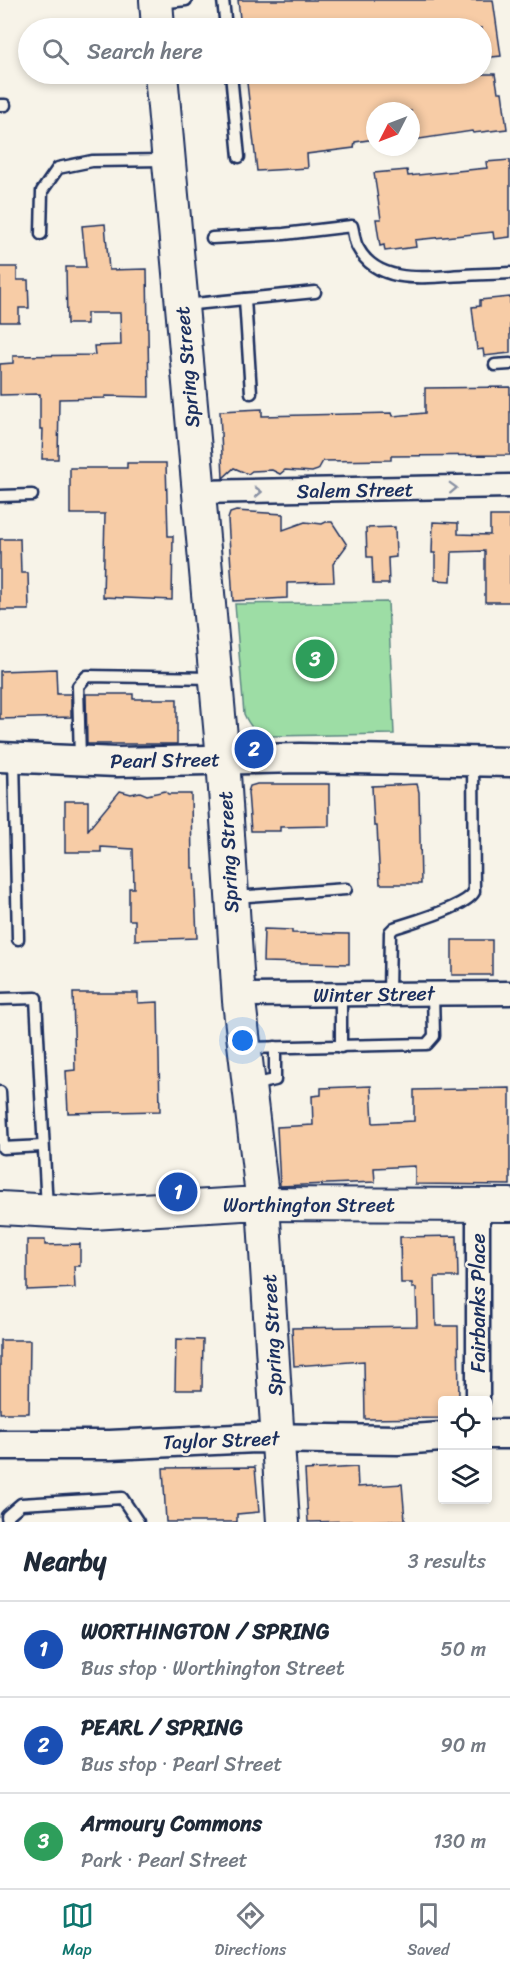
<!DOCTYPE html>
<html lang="en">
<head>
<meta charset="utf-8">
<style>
  :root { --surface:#fff; --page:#f2f2f3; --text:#1f2937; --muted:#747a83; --line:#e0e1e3; --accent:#0f766e }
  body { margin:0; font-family:Sriracha,sans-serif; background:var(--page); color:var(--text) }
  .controls { position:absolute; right:18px; bottom:18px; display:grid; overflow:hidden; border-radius:6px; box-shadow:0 3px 9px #0003 }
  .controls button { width:54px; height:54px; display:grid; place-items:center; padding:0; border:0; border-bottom:2px solid var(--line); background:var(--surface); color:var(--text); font:30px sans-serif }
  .compass { position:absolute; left:366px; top:102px; width:54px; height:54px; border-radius:50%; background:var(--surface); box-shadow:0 3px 9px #0003; rotate:228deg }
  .you { position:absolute; left:243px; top:1041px; width:21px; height:21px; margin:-15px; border:4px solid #fff; border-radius:50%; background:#1a73e8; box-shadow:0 0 0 9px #1a73e833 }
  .badge { display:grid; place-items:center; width:39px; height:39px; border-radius:50%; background:var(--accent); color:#fff; font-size:20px; font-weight:700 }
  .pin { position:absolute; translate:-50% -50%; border:3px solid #fff; box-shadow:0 2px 6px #0006 }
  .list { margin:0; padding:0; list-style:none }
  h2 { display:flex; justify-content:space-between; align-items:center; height:78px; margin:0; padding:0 24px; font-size:26px }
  h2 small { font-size:20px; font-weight:400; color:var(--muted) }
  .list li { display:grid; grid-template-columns:39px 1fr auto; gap:18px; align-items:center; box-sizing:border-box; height:96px; padding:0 24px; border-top:2px solid var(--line) }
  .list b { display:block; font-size:22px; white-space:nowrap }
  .list p { margin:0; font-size:20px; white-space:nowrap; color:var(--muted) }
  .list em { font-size:20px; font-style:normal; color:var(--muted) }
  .icon { flex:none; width:33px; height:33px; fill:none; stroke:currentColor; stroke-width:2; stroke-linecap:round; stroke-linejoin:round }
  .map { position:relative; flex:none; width:510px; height:1522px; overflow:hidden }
  .search { position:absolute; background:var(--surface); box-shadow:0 3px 9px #0003; left:18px; right:18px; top:18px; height:66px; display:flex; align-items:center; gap:15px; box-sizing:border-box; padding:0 21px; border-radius:33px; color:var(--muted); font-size:22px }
  .sheet { height:366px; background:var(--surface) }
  nav { display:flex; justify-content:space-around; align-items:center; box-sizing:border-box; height:84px; border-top:2px solid var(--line); background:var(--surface); font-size:16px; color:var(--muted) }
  nav a { display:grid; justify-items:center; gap:3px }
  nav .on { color:var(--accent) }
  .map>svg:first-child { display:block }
</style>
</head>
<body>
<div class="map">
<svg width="510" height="1522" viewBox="0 0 510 1522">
  <rect width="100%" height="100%" fill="#f7f3e8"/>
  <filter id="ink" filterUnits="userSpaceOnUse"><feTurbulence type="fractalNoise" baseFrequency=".0167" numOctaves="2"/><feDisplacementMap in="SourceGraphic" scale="12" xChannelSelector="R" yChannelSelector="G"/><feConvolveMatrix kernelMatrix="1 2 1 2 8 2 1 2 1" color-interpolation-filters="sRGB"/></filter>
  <g filter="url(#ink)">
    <path fill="#9ddda5" stroke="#5c8682" stroke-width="1.5" d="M388 602 394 734 269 736C255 733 250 727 244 714L235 604Z"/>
    <g fill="#f7cca6" stroke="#1b2f5e" stroke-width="1.5">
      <polygon points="238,0 493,0 501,56 482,58 482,28 241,28"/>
      <polygon points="246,74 495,74 498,92 502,92 507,129 473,133 472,131 413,140 411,134 411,111 375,111 375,139 355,142 354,148 307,154 308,168 257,171"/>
      <polygon points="510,160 510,237 494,239 493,232 415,240 416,247 385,251 384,245 380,246 376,219 381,219 374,173 407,170 408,176 487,168 486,162"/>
      <polygon points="105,224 109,270 147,269 149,397 105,396 105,398 59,399 58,459 42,459 43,429 40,429 40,394 0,395 0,364 13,363 13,356 95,355 94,346 121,345 120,313 87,313 87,324 67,324 66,267 86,267 82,226"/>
      <polygon points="0,267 17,267 17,280 28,280 29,308 19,308 19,322 0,322"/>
      <polygon points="510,297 510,353 484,356 483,349 477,350 472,307 480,306 480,300"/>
      <polygon points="510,387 510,455 391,456 391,460 323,461 318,470 312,472 285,470 280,474 272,470 252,471 248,474 234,468 223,478 220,411 262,409 262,416 392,413 393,416 425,413 425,388"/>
      <polygon points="127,463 166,463 168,536 173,536 172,600 103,597 105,514 70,514 70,468 127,468"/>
      <polygon points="236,511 283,514 283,530 305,522 322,524 326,522 332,522 347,545 333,564 334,582 287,583 287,598 233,601 228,519 230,513"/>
      <polygon points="490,516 510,516 510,602 485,602 485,551 452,552 451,581 435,580 435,553 432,553 433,522 458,523 458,534 490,535"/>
      <polygon points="395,527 396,557 388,558 389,584 373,584 372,557 367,557 366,528"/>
      <polygon points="0,539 20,539 21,573 28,573 29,610 0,610"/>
      <polygon points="56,669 57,694 71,694 71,717 0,719 0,671"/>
      <polygon points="86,694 133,694 133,699 177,699 177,744 87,744"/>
      <polygon points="257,784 329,784 329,826 280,827 280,831 251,831 248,792 250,786"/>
      <polygon points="417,784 419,792 421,884 380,884 377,826 374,826 372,786"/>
      <polygon points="120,791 131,794 140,792 147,795 165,791 168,794 191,794 192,868 194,868 197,938 135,940 135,920 129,920 129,888 134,888 133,849 101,847 101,852 65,852 65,801 88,801 88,830"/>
      <polygon points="264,929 292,930 292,933 349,934 349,964 263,962"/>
      <rect x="452" y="940" width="40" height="35"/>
      <polygon points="73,993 138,993 138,1003 158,1002 160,1111 68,1113 66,1071 75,1070"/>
      <polygon points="371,1086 373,1123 414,1121 414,1090 510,1088 510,1185 415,1184 415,1166 374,1168 375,1182 280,1186 277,1127 313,1125 312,1096 321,1095 321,1088"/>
      <polygon points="457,1236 458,1277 435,1277 436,1326 458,1326 459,1401 442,1401 442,1418 365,1419 364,1361 294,1366 292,1328 417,1326 416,1288 412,1288 412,1283 401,1283 400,1237"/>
      <polygon points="27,1240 45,1240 45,1245 80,1244 80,1266 74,1266 75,1288 27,1290"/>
      <polygon points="176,1339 203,1340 202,1390 175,1390"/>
      <polygon points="0,1340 30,1340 29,1413 0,1413"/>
      <polygon points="255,1467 259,1512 237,1514 237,1522 166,1522 163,1468"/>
      <polygon points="357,1467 358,1487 402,1484 405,1520 308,1522 305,1470"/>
    </g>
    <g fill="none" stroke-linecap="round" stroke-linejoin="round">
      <g stroke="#1b2f5e" stroke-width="15">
        <g id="service">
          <polyline points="223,0 226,28"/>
          <polyline points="159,3 186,0"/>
          <polyline points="231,74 239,157"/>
          <polyline points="0,105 5,105"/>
          <polyline points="41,234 42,191 58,168 92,161 165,160"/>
          <path d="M212 238 284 234 352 226C354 233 354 242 358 248 378 286 429 277 464 275 479 274 495 274 510 273"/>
          <polyline points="245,299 251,393"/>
          <polyline points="184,305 315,292"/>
          <polyline points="495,365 510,364"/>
          <polyline points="0,496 32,495"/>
          <polyline points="14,758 18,939"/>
          <polyline points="80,758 78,686 87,676 214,678"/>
          <polyline points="234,897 346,889"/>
          <path d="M389 995 390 932 394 928C412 922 466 907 474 892L473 761"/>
          <polyline points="0,999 36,998 47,1209"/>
          <polyline points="341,1047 341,995"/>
          <polyline points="247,1048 427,1044 434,1036 433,993"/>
          <polyline points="252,1085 275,1080 275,1047"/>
          <polyline points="0,1092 3,1148 43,1146"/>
          <polyline points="8,1522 7,1516 21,1504 122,1498 138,1522"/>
        </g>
      </g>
      <g stroke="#1b2f5e" stroke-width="27">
        <g id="minor">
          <polyline points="199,492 510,486"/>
          <polyline points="238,995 510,993"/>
          <polyline points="478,1205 478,1400"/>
        </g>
      </g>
      <g stroke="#1b2f5e" stroke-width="33">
        <g id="tertiary">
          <polyline points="0,757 117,762 300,758 510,762"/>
          <polyline points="488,1434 510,1434"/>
          <polyline points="0,1445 110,1445 256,1438 398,1440 442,1437"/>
        </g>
      </g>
      <g stroke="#1b2f5e" stroke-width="36">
        <g id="secondary">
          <polyline points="156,0 158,28"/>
          <polyline points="161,74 223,759 239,1001 263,1204 283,1522"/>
          <polyline points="0,1208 92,1213 242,1204 510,1205"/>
        </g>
      </g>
      <use href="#service" stroke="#f7f3e8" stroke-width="10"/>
      <use href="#minor" stroke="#f7f3e8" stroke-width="22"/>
      <use href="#tertiary" stroke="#f7f3e8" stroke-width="28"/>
      <use href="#secondary" stroke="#f7f3e8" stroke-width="32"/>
    </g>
    <defs><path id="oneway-chevron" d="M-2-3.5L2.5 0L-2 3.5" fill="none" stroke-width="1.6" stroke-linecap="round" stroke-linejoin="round" transform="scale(1.5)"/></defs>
    <g stroke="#8991a3">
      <use href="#oneway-chevron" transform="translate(453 488) rotate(-2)"/>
      <use href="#oneway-chevron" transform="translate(258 492) rotate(-1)"/>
    </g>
  </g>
  <g text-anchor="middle" stroke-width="5" stroke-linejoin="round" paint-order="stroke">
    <g font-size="20" fill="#1b2f5e" stroke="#f7f3e8">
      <text transform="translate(187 367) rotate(-95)" y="7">Spring Street</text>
      <text transform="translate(355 490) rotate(-1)" y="7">Salem Street</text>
      <text transform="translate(165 760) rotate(-1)" y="7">Pearl Street</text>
      <text transform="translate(228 852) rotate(-93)" y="7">Spring Street</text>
      <text transform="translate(374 994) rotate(-1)" y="7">Winter Street</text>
      <text x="309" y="1212">Worthington Street</text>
      <text transform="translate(478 1303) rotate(-90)" y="7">Fairbanks Place</text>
      <text transform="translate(272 1335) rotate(-93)" y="7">Spring Street</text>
      <text transform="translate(221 1440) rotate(-2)" y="7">Taylor Street</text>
    </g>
  </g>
</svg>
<div class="controls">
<button><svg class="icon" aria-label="locate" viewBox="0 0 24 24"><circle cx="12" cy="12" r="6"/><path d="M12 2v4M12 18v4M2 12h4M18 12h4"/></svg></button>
<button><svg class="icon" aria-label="layers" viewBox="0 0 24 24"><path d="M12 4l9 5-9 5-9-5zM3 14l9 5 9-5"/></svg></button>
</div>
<svg class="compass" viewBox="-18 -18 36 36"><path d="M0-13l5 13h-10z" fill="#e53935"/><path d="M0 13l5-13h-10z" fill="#747a83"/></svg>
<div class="you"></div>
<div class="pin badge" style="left:178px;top:1192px;background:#1a4fb4">1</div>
<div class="pin badge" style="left:254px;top:749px;background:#1a4fb4">2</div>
<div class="pin badge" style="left:315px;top:659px;background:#2e9e5b">3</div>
<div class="search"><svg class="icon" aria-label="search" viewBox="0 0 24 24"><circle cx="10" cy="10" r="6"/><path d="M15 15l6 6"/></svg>Search here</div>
</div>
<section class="sheet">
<h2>Nearby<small>3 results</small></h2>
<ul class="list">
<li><span class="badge" style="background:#1a4fb4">1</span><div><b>WORTHINGTON / SPRING</b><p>Bus stop · Worthington Street</p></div><em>50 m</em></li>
<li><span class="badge" style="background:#1a4fb4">2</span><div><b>PEARL / SPRING</b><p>Bus stop · Pearl Street</p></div><em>90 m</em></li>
<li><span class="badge" style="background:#2e9e5b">3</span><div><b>Armoury Commons</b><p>Park · Pearl Street</p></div><em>130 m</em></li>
</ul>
</section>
<nav>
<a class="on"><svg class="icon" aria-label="map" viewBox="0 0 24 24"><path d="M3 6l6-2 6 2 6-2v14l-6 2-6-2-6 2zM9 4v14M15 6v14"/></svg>Map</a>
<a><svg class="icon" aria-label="directions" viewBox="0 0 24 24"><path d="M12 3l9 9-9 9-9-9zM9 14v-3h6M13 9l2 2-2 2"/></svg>Directions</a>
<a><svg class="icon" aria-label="saved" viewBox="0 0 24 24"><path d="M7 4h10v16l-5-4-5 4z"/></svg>Saved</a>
</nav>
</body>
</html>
